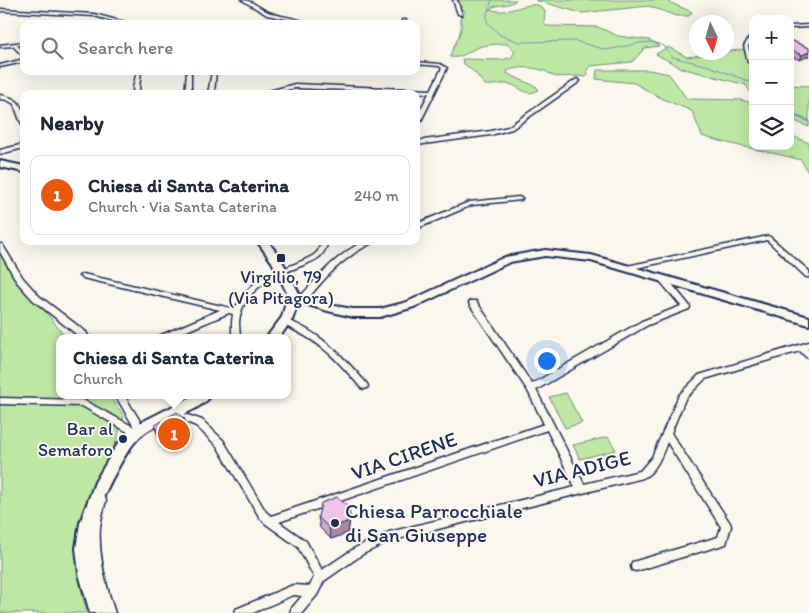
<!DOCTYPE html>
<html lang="en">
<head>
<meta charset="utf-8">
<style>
  :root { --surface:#fff; --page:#f6f6f7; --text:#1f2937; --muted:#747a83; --line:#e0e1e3; --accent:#ea580c }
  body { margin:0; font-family:Itim,sans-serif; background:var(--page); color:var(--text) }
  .controls { position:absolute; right:15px; top:15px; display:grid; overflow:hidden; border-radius:10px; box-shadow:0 5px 20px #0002 }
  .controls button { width:45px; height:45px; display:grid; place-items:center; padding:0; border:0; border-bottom:1px solid var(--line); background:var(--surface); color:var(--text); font:25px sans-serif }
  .compass { position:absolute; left:689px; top:15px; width:45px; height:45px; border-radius:50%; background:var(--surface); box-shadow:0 5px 20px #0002; rotate:175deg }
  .you { position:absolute; left:546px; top:360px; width:18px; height:18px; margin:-12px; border:4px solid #fff; border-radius:50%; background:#1a73e8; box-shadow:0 0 0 8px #1a73e833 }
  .badge { display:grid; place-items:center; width:32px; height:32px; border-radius:50%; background:var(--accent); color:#fff; font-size:16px; font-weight:700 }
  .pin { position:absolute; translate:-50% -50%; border:2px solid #fff; box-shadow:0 1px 5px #0006 }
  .popup { position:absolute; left:56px; top:334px; width:235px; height:65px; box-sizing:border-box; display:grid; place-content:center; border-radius:10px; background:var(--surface); filter:drop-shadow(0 1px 4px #0005); font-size:16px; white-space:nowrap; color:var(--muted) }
  .popup b { font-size:19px; color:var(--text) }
  .popup::after { content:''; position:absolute; left:50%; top:100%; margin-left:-10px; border:10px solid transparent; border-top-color:var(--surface) }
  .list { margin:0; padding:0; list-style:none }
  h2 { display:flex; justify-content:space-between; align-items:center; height:65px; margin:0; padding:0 20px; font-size:21px }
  h2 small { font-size:16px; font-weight:400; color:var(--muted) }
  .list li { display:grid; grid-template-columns:32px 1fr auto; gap:15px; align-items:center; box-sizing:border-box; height:80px; margin:0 10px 10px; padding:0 10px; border:1px solid var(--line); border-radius:10px }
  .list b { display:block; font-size:19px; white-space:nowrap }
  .list p { margin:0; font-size:16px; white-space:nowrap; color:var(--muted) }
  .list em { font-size:16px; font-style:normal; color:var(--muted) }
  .icon { flex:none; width:28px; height:28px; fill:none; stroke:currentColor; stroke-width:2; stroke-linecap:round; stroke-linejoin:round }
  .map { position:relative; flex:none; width:809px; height:613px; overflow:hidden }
  .search { position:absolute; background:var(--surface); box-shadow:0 5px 20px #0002; left:20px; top:20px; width:400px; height:55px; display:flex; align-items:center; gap:12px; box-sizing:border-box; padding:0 18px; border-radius:10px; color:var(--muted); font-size:19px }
  .panel { position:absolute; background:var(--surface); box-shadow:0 5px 20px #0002; left:20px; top:90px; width:400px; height:155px; border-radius:10px }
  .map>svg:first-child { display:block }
</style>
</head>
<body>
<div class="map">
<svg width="809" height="613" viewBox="0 0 809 613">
  <rect width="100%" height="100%" fill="#fbf7ec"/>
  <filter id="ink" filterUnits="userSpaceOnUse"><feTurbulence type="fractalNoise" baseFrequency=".02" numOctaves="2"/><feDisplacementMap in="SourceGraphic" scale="10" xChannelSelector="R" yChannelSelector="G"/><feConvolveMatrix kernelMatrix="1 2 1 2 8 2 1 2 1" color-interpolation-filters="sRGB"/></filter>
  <g filter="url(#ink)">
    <g fill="#bee7a3" stroke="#6c8b80">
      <path d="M458 0H516C509 7 497 3 490 9 507 16 521 3 538 5L545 11 544 23 546 26 598 27 618 36 649 40 659 46 645 48 632 62 590 66 587 70 588 74 586 77C577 75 558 78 553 76 551 75 549 73 547 72 536 67 518 66 507 71L508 74 537 87 538 90C526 98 520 86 509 84 501 83 493 86 485 85L475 73 463 63 462 59 502 60 512 57 515 51 507 44C498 44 488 44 479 47 468 51 462 59 450 57 453 44 465 32 460 18L465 12Z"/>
      <polygon points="535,0 664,0 692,12 689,16 676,16 649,6 581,13"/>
      <polygon points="668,47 687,57 746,49 747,61 753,69 753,96 746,85 681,68 656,54"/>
      <path d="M597 70H649L669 74 687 99 741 100 753 103 751 110 753 113V146H790V135L809 143V174L801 160C768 151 734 146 702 136L692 111 663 99 634 83 596 79Z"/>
      <polygon points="790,85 809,86 809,127 790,119"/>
      <path d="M0 253 66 338H60V395H109L124 416C120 427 118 438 113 449 103 475 83 498 78 526 73 556 79 584 87 613H0Z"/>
      <polygon points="566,393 582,423 565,428 549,397"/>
      <polygon points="608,437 616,450 580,459 573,445"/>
    </g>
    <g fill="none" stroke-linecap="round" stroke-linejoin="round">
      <polyline stroke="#6a93be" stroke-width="1" points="492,0 487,14 487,22 500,35 520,42 575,41 607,50 640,43 654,42 664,46 672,57 709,66 753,83"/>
      <polyline stroke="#6a93be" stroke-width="2" points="790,114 809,121"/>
      <g stroke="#1b2f5e" stroke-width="3">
        <g id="minor">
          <path d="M242 0C253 0 261 10 271 13 283 18 297 17 309 24H303L297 21 267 15Z"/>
          <polygon points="453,0 457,0 462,15 458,14"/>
          <polygon points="0,9 94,14 132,24 124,24 94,16 0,11"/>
          <polygon points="402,20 406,20 405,24 401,24"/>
          <polygon points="809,25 809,27 790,28 790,26"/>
          <polygon points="751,35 753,35 753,40 748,46 753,66 748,62 744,46"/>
          <polygon points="24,42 24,44 17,45 24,53 24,57 13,46 0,47 0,45"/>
          <polygon points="24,59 24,62 0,67 0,65"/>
          <polygon points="416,62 440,64 447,68 419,125 416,127 416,119 429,93 295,88 268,94 258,94 295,84 431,90 442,68 439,66 416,64"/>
          <polygon points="137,71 141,71 139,88 140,94 134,94 133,88"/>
          <polygon points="187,71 191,71 191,94 185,94"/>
          <polygon points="212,71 216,71 214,94 208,94"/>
          <polygon points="577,79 580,81 579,82 512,129 491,135 416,145 416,141 491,131 508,127"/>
          <path d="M0 95C19 98 24 105 24 125L22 124 19 118 14 104 7 100 0 99Z"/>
          <polygon points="24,144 24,148 0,154 0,150"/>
          <polygon points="519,197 522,199 521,200 472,205 416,229 416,224 469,202"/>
          <polygon points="768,236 770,237 809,271 809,277 806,277 767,240 627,270 623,268 627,266"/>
          <path d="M322 241H328C324 258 316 260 301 266 275 276 242 289 239 322 239 327 240 333 240 338H232V322L233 314 229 313 170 338H158L159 336 220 310 83 278 79 276 83 274 235 309C253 271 282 273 314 255L318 251Z"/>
          <path d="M365 241H375C368 246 359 249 352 255 333 268 319 285 305 302H299L298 300 299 298C319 276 338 253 365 241Z"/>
          <polygon points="0,244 2,244 23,278 39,296 86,332 89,338 81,338 33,300 17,282 0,252"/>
          <path d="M660 277H666L689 305 690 307 689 309 648 325 536 390 584 484 640 471 652 457 679 395 699 375 809 342V348H807L809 350V358L806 357 800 351 705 379 685 399 671 433 730 523 731 526 726 544 636 571 632 570 631 566 632 562 636 561 718 537 721 527 667 442C662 455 656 472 643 478L390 541 363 554 324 581 317 595 302 613H290L291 609 302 596 293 595 253 613H235L236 609 293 585 310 586 314 577 298 547 266 524 260 518 217 446 196 426 170 415 169 413 170 411 173 410 202 420 223 440 266 512 271 516 544 424 528 391 470 305 469 303 470 301H476L532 384 642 321 681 306 660 281 659 279ZM547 430 575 487 389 532 355 548 322 570 306 541 279 522Z"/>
          <path d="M284 319C319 331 343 356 367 384L368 386 367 388 364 389 361 388C335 357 319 340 281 324L280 322 281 320Z"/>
          <path d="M115 395H124L143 426 144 429C142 433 138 436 133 435L82 406 0 404V398L83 400 134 427Z"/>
          <path d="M101 496 104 497 106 500C104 509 101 518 100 527 98 556 106 586 115 613H105C96 586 88 556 90 527 91 518 94 509 96 500L98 497Z"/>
        </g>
      </g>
      <g stroke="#1b2f5e" stroke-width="4">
        <polygon id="tertiary" points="545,250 591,255 809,317 809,325 591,261 545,256 510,262 414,307 380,317 353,317 328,311 298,302 289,295 294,292 306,298 329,305 353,309 380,309 407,302 505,257"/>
      </g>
      <g stroke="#1b2f5e" stroke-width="4">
        <g id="secondary">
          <polygon points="0,161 24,166 24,172 0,167"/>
          <polygon points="257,241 268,241 282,261 300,295 293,318 279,338 266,338 282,317 288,295 272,262"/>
          <path d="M195 395H211C203 410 167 420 152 428 135 437 127 452 118 468 100 500 87 532 94 569 97 584 102 598 106 613H90L79 574 76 548 80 523 95 482 117 445 132 427Z"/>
        </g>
      </g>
      <use href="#minor" fill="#fbf7ec" fill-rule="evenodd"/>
      <use href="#tertiary" fill="#fbf7ec" fill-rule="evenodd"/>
      <use href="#secondary" fill="#fbf7ec" fill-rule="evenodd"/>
    </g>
    <g fill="#cea9c8" stroke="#1b2f5e">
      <polygon points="790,40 809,48 800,60 790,56"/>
      <polygon points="154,426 188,430 165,445 159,438"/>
      <polygon points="349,507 350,518 348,533 331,539 320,528 318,517"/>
    </g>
    <g fill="#a889a3" stroke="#1b2f5e">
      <polygon points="809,52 809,56 800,60 802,55"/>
      <polygon points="184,418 188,430 165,445 161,434"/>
      <polygon points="349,507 350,518 348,533 331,539 329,528"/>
    </g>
    <g fill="#f0c4e9" stroke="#1b2f5e">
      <polygon points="790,40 809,48 809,52 802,55 790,50"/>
      <polygon points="177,412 184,418 161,434 154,426"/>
      <polygon points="337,497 349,507 347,522 329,528 318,517 321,503"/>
    </g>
  </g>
  <g fill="#1b2f5e" stroke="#fbf7ec" stroke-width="2">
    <rect x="276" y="253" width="10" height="10" rx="2.5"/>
    <circle cx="123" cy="439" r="5"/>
    <circle cx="335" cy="523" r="5"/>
  </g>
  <g text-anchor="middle" stroke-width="4" stroke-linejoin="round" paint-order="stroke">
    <g font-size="18" fill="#1b2f5e" stroke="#fbf7ec">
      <text x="281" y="283">Virgilio, 79<tspan x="281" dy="21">(Via Pitagora)</tspan></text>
      <text x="113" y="435" text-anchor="end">Bar al<tspan x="113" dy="21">Semaforo</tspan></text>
    </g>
    <g font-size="21" fill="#1b2f5e" stroke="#fbf7ec">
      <text transform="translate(404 456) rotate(-19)" y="7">VIA CIRENE</text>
      <text transform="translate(582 469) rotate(-14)" y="7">VIA ADIGE</text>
    </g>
    <g font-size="21" fill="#1b2f5e" stroke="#fbf7ec" text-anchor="start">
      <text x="345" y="518">Chiesa Parrocchiale<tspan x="345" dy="24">di San Giuseppe</tspan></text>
    </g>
  </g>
</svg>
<div class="controls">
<button>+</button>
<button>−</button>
<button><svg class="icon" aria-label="layers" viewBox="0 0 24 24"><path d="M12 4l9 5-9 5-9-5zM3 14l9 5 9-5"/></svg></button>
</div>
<svg class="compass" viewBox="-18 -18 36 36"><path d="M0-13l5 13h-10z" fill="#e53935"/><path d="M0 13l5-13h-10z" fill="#747a83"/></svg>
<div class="you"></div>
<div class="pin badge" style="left:174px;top:434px">1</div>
<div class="popup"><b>Chiesa di Santa Caterina</b>Church</div>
<div class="search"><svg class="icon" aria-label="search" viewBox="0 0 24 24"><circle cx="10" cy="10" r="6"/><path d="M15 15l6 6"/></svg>Search here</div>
<section class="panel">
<h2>Nearby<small></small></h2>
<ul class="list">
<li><span class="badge">1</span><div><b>Chiesa di Santa Caterina</b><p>Church · Via Santa Caterina</p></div><em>240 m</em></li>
</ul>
</section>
</div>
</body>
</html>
